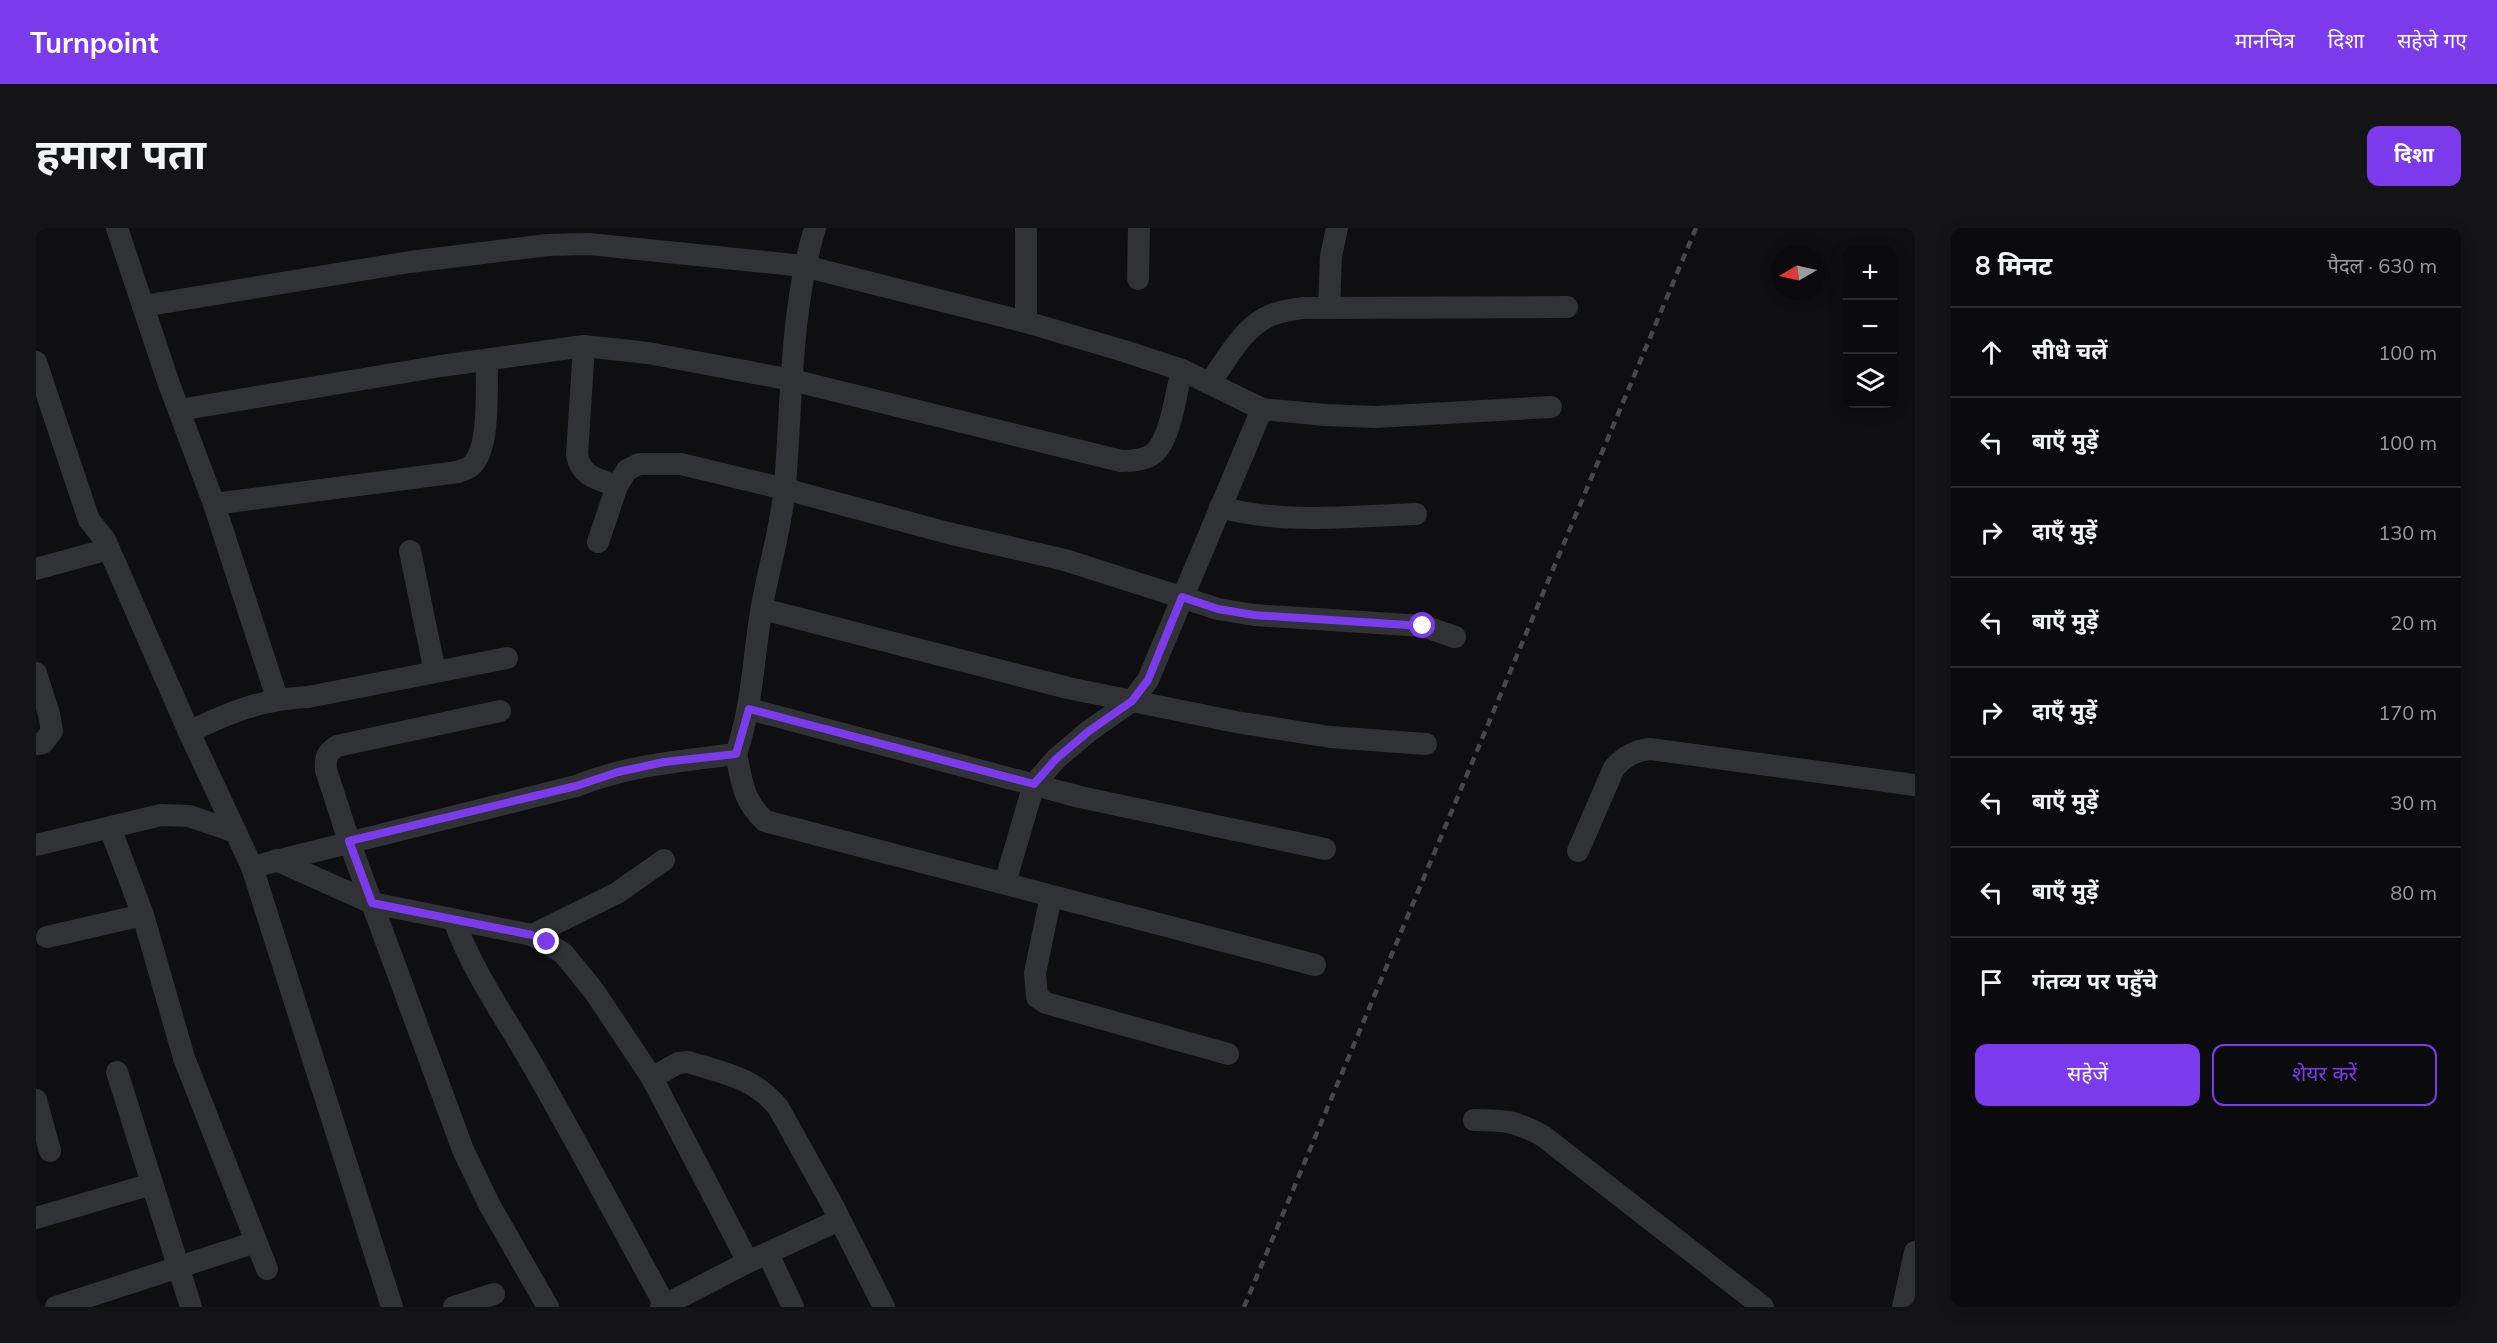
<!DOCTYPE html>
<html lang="hi">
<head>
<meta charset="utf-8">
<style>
  :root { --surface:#0b0b0d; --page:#141416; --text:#f1f3f6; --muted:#9a9b9d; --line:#2b2b2e; --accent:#7c3aed }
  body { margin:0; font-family:Mulish,"Noto Sans Devanagari",sans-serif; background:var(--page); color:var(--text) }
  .controls { position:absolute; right:18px; top:18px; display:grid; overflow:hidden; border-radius:12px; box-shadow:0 3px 15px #0003 }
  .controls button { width:54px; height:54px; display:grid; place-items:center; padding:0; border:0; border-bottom:2px solid var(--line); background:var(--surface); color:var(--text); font:30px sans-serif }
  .compass { position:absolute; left:1735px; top:18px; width:54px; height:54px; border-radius:50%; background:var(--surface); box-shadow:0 3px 15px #0003; rotate:261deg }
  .stop { position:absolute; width:18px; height:18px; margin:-14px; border:4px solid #7c3aed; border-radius:50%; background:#fff }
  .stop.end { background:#7c3aed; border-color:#fff; box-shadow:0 2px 6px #0008 }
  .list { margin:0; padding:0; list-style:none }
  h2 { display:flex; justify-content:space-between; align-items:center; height:78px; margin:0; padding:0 24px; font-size:26px }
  h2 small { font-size:20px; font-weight:400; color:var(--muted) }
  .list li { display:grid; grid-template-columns:39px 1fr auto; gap:18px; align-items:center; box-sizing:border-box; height:90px; padding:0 24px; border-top:2px solid var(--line) }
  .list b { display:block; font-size:22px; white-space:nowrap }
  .list em { font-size:20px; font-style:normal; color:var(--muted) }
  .actions { display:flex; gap:12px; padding:18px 24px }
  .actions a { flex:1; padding:14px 0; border:2px solid var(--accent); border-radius:12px; text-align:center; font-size:21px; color:var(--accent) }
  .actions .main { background:var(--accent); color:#fff }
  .icon { flex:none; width:33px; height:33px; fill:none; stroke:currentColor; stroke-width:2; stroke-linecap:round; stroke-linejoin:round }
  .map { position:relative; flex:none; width:1879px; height:1079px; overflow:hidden; border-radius:12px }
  header { display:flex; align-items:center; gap:36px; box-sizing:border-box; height:84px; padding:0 30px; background:var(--accent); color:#fff }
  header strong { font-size:28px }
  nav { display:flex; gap:33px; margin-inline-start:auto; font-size:21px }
  .intro { display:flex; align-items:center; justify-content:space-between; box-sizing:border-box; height:144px; padding:0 36px }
  h1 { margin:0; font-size:42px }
  .button { padding:15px 27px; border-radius:12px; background:var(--accent); color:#fff; font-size:21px; font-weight:700 }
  main { display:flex; gap:36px; padding:0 36px }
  aside { flex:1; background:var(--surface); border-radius:12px; box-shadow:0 3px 15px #0003 }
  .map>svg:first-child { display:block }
</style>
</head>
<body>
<header>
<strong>Turnpoint</strong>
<nav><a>मानचित्र</a><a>दिशा</a><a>सहेजे गए</a></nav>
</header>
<div class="intro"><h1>हमारा पता</h1><a class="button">दिशा</a></div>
<main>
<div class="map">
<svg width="1879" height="1079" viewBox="0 0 1879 1079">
  <rect width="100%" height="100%" fill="#0f0f11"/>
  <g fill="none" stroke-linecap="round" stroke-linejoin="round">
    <g stroke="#303236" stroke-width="22">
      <polyline points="81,0 133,156 178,276 241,470"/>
      <polyline points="990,0 990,94"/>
      <polyline points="1102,51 1103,0"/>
      <polyline points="107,78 374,34 512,17 553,16 768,38 990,94 1088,123 1146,142 1226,181 1289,187 1339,189 1515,179"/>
      <polyline points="1293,80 1295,28 1301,0"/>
      <path d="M548 118 541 227C545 249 562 251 581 258"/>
      <polyline points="0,134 53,292 69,312 153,504 216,639 356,1079"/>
      <path d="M1174 154C1190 133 1205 103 1229 90 1240 84 1253 82 1266 80L1531 79"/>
      <path d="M143 182 405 138 548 118 612 125 756 152 1085 233C1095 233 1109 232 1117 226 1135 212 1140 163 1146 142"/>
      <path d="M178 276 422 244C425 242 432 241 435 238 455 221 450 157 451 132"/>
      <path d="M1184 279C1247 297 1316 288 1380 286"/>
      <polyline points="562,314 581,258 591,242 603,236 645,236 749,261 912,305 1029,332 1182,381 1218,387 1387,398 1419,409"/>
      <polyline points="374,323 399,444"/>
      <polyline points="0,341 73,321"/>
      <polyline points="726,381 1032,460 1200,494 1294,509 1390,516"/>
      <polyline points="0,445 13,486 16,503 7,515 0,516"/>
      <polyline points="713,481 1044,569 1289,621"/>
      <path d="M464 483 301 518C291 525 289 529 290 542L313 613 427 922 454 978 512 1079"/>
      <path d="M153 504C194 484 226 471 272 469L471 430"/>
      <path d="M700 526C706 554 707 573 729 593L1279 737"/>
      <polyline points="74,600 107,687 148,830 231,1041"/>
      <polyline points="0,617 125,587 153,588 200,604"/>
      <path d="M1542 623 1578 540C1589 528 1598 523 1614 521L1879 557"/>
      <polyline points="240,632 336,675 496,707 527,725 558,763 616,850 712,1034"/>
      <path d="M216 639 540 558C592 537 646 533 700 526 717 476 717 429 726 378 733 338 746 297 749 257 756 172 754 82 779 0"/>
      <polyline points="969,655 998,556 1020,531 1053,503 1096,473 1112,452 1226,181"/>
      <polyline points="1015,668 999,745 1001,769 1010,775 1192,826"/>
      <path d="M418 692C436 743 469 789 496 836 542 916 585 998 630 1079"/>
      <polyline points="496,707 581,665 628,632"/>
      <polyline points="11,709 107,687"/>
      <polyline points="81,844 155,1079"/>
      <path d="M616 850 642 835 652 834C687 845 717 849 742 879L796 976 848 1079"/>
      <polyline points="0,872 14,923"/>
      <path d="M1438 892C1469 892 1480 893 1507 908L1727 1079"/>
      <polyline points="0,990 116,956"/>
      <polyline points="732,1026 757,1079"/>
      <polyline points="20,1079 220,1014"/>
      <polyline points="418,1079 458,1066"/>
      <polyline points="625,1079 712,1034 803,992"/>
      <polyline points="1867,1079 1879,1024"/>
    </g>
    <polyline stroke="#45484d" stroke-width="4.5" stroke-dasharray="8 6" stroke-linecap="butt" points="1208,1079 1660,0"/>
  </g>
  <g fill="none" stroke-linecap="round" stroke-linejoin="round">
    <polyline stroke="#7c3aed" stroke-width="8" points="511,714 496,707 336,675 313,613 540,558 582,544 628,534 700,526 713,481 998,556 1020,531 1053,503 1096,473 1112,452 1146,369 1182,381 1218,387 1387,398"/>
  </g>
</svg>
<div class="controls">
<button>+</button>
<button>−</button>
<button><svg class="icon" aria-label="layers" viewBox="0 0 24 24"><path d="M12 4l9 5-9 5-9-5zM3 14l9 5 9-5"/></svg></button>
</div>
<svg class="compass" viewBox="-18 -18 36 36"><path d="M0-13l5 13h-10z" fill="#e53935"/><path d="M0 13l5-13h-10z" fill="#9a9b9d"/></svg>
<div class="stop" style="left:1387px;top:398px"></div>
<div class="stop end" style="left:511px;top:714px"></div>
</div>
<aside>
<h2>8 मिनट<small>पैदल · 630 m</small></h2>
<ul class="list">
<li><svg class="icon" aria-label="ahead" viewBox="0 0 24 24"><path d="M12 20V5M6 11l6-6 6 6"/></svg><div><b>सीधे चलें</b></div><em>100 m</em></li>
<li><svg class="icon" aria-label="left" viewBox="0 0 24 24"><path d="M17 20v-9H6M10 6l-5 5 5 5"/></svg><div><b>बाएँ मुड़ें</b></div><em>100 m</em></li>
<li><svg class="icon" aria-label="right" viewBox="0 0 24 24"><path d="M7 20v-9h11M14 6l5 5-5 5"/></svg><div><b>दाएँ मुड़ें</b></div><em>130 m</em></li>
<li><svg class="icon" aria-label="left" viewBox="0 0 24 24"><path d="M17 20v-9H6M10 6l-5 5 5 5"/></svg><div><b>बाएँ मुड़ें</b></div><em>20 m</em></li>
<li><svg class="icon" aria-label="right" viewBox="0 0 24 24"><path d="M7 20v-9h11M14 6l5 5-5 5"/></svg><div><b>दाएँ मुड़ें</b></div><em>170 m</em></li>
<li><svg class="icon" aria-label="left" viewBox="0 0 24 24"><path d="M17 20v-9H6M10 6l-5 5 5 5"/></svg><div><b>बाएँ मुड़ें</b></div><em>30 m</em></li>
<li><svg class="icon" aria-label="left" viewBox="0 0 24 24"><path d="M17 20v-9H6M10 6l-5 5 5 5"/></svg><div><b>बाएँ मुड़ें</b></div><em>80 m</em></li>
<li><svg class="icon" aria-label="arrive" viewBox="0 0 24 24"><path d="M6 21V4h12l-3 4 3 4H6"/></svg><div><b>गंतव्य पर पहुँचे</b></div></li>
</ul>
<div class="actions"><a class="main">सहेजें</a><a>शेयर करें</a></div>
</aside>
</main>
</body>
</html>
